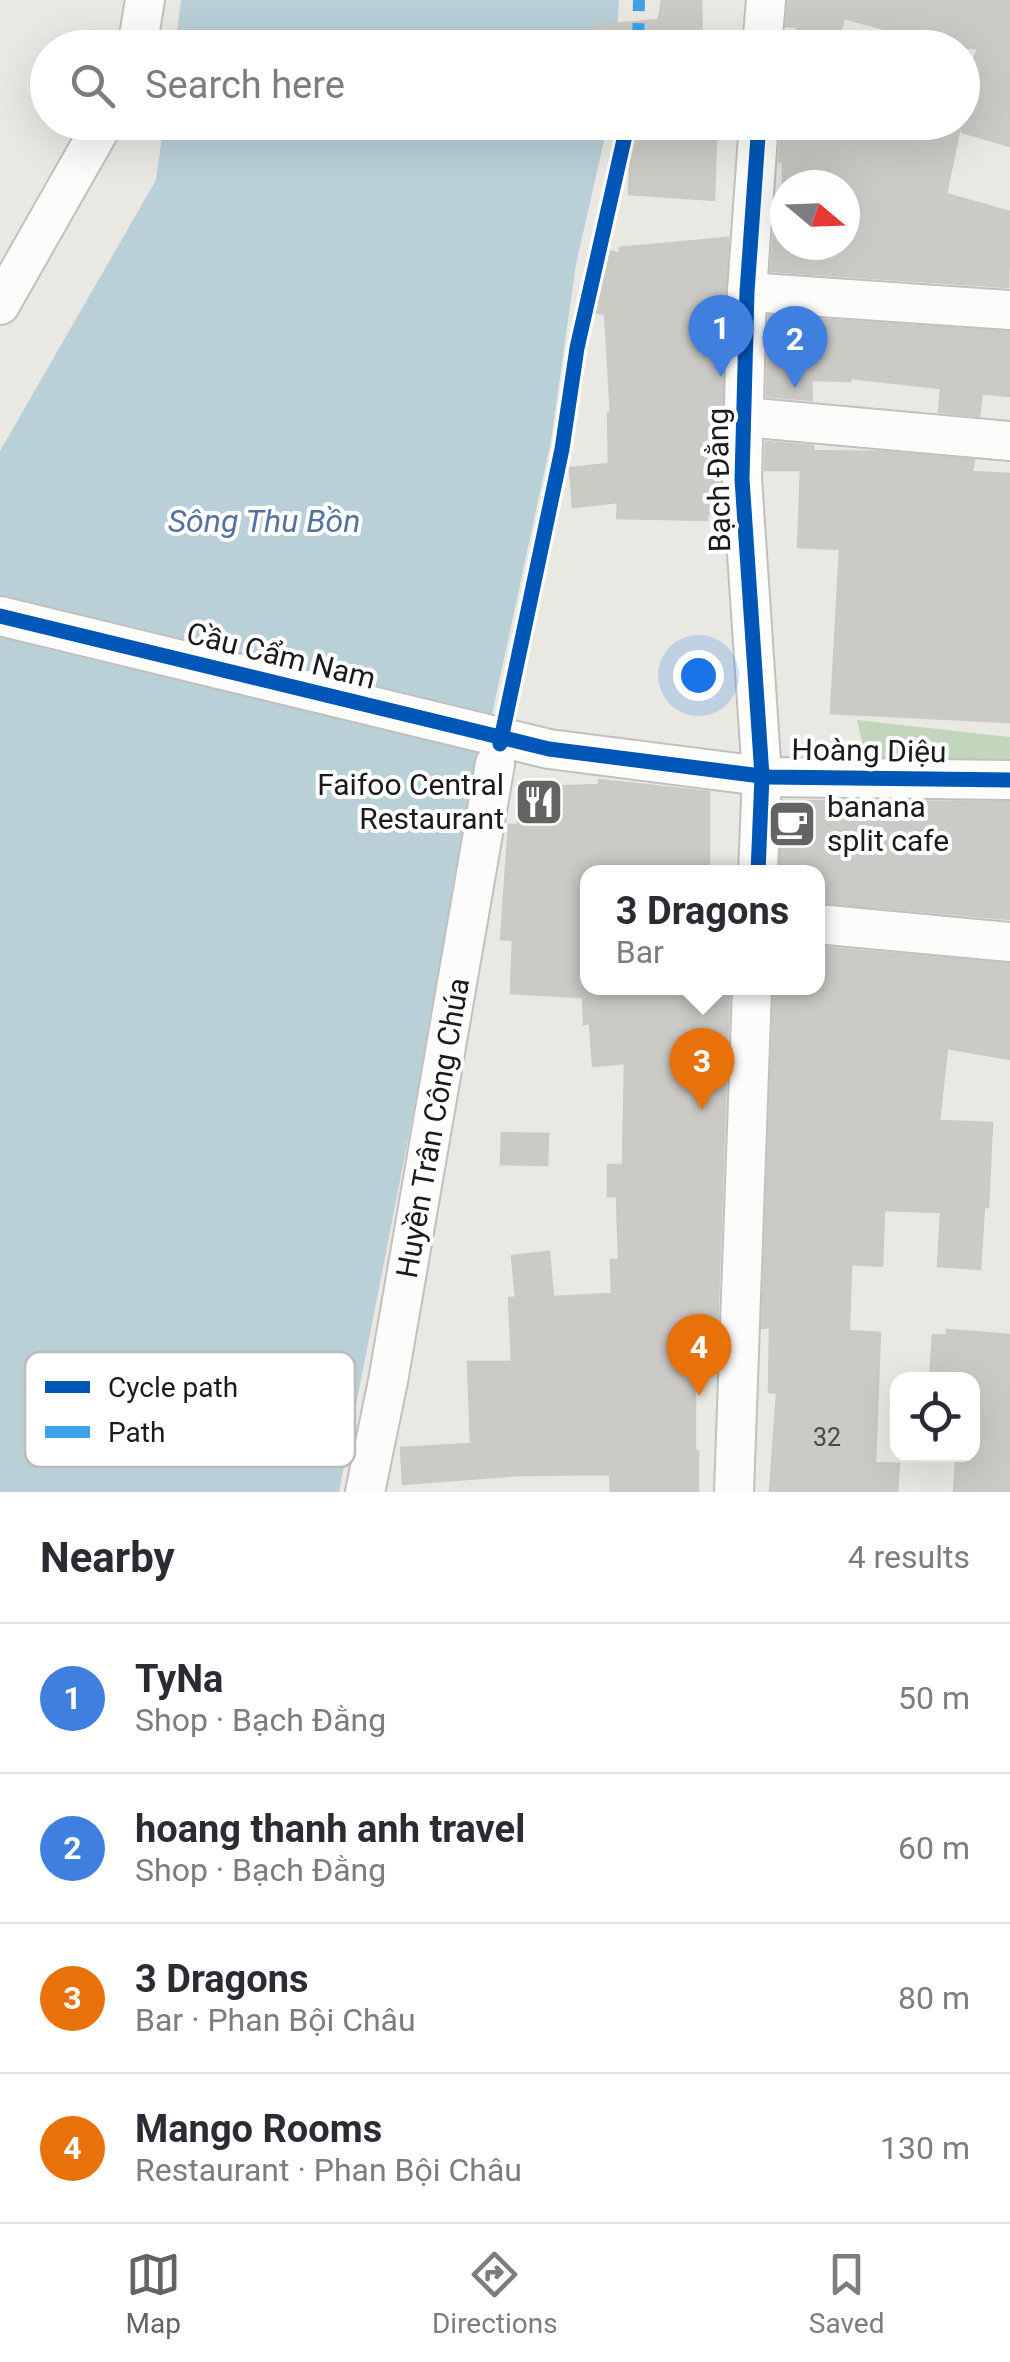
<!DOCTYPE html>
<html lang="en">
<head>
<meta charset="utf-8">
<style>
  :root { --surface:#fff; --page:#f7f7f7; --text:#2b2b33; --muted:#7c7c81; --line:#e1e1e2; --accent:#636361 }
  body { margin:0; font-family:Roboto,sans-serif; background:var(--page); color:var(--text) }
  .controls { position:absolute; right:30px; bottom:30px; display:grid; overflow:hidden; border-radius:20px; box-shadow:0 10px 40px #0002 }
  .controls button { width:90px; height:90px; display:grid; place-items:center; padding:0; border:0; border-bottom:2px solid var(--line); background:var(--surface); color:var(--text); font:50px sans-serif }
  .compass { position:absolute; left:770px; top:170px; width:90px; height:90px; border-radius:50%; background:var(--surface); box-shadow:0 10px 40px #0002; rotate:109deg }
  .you { position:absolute; left:698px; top:675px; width:35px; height:35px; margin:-25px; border:8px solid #fff; border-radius:50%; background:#1a73e8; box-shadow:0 0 0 15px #1a73e833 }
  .badge { display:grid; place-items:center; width:65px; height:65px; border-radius:50%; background:var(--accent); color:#fff; font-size:32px; font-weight:700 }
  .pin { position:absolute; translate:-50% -82px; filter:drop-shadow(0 2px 5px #0008) }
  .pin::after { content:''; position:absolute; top:52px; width:35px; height:30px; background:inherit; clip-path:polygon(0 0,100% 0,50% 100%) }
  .popup { position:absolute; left:580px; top:865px; width:245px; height:130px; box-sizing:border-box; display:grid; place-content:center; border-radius:20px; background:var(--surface); filter:drop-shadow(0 2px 8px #0005); font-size:32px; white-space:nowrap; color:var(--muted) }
  .popup b { font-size:38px; color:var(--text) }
  .popup::after { content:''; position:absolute; left:50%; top:100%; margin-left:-20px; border:20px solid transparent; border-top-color:var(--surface) }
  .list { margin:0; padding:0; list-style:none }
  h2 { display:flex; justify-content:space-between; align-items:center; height:130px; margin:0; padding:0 40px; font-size:42px }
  h2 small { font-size:32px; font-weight:400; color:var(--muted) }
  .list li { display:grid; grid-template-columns:65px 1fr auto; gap:30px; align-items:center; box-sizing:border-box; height:150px; padding:0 40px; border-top:2px solid var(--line) }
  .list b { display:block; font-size:38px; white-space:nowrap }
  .list p { margin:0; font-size:32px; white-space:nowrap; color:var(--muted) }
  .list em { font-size:32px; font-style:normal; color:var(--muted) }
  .icon { flex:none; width:55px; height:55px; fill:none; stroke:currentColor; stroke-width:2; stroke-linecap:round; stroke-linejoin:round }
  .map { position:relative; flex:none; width:1010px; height:1492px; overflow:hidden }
  .search { position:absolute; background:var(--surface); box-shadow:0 10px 40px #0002; left:30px; right:30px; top:30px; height:110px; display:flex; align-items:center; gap:25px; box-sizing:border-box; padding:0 35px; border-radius:55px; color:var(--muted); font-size:38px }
  .sheet { height:730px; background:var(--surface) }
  nav { display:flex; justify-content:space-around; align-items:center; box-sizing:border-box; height:140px; border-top:2px solid var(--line); background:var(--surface); font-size:28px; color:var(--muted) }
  nav a { display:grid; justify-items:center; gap:5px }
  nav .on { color:var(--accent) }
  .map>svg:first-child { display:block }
</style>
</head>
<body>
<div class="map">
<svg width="1010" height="1492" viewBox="0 0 1010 1492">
  <rect width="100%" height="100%" fill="#e9e8e3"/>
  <polygon fill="#c2d6bb" points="857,720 1010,737 1010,765 867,764"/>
  <g fill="#b9d0d9">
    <polygon points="181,0 619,0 616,47 175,48"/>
    <polygon points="164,123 608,123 576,264 551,441 485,747 339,1492 0,1492 0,451 156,180"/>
  </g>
  <g fill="#cccac6" stroke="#ccc9c5" stroke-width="2.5">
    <polygon points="662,0 701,0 702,48 595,48 594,26 659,20"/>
    <polygon points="788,0 1010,0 1010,146 962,132 962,95 978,48 908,48 911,36 844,18 836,48 793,48 797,27 786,26"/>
    <polygon points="858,122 961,122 946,194 1010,212 1008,287 771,271 774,234 785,233 785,245 845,245 845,185 783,185 783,162 779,162 781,135 795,135 795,130 856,135"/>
    <polygon points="660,134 716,135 714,200 629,194 631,137 660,139"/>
    <polygon points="728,238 720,478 722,512 707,514 707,520 617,518 618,502 573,507 570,468 609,464 608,413 611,413 605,314 593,312 603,249 620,254 620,248"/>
    <polygon points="769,316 1010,332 1010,396 982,393 979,416 939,412 941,388 851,378 850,381 811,380 812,400 767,396"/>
    <polygon points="766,442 813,446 813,451 884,452 974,460 972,472 1010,474 1010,722 831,713 840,549 798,547 801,470 765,470"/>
    <polygon points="599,780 709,792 709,872 587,872 587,988 704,988 704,992 729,992 717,1329 705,1330 706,1368 695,1368 695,1451 698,1451 698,1492 611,1492 610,1474 518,1475 403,1484 401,1448 471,1444 468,1362 512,1362 509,1298 516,1298 512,1256 549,1252 553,1297 612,1294 611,1260 619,1260 617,1196 608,1196 608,1165 623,1165 625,1063 593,1066 590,1023 584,1024 583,997 511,993 513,940 501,939 509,825 518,825 517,788 599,785"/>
    <polygon points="783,801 1010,802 1010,919 817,902 817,872 780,872"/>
    <polygon points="817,947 1010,964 1010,1059 947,1048 939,1121 992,1123 988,1207 984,1207 980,1269 938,1266 941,1212 884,1210 882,1266 851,1264 849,1331 880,1333 875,1463 899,1464 897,1492 770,1492 777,1393 769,1392 770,1327 762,1328 774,992 777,988 817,988"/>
    <polygon points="502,1133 548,1134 547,1165 501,1164"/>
    <polygon points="947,1330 1010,1335 1010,1492 954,1492 956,1461 972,1462 972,1380 930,1380 933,1335 947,1336"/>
  </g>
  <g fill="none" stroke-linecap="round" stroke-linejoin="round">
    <g stroke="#c0c0be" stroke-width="42">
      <g id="minor">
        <polyline points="137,48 145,0"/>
        <polyline points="762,48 766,0"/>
        <polyline points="747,292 1010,310"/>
        <polyline points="0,305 104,122"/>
        <polyline points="744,417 1010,441"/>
        <polyline points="0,616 549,749 769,777 1010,780"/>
        <polyline points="758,872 762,776 742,479 747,292 759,122"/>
        <polyline points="817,924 1010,942"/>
        <polyline points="365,1492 388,1381 495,764"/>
        <polyline points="734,1492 752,988"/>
      </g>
    </g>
    <use href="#minor" stroke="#fcfcfb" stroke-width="38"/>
    <polyline stroke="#3da2ea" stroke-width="12" stroke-dasharray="25 12" stroke-linecap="butt" points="638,48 639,0"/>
    <g stroke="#fff" stroke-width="21">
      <g id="cycleway">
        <polyline points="0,616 549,749 769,777 1010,780"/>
        <polyline points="500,744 562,449 577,348 628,122"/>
        <polyline points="758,872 762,776 742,479 747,292 759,122"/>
      </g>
    </g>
    <use href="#cycleway" stroke="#0057b8" stroke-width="15"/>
  </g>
  <defs>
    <g id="restaurant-square" transform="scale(2.5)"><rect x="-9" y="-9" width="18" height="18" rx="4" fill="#636361" stroke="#fff"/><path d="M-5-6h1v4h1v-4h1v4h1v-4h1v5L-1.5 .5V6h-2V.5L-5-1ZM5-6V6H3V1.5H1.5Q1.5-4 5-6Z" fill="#fff"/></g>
    <g id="cafe-square" transform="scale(2.5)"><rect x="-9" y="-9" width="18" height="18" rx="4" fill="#636361" stroke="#fff"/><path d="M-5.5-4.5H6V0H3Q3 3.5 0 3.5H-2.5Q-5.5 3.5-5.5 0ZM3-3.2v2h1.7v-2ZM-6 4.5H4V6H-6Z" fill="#fff"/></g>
  </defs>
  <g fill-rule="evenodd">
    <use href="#restaurant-square" x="539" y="802"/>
    <use href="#cafe-square" x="792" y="824"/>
  </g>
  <g text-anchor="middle" stroke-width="8" stroke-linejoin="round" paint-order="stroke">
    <g font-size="25" fill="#474746">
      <text x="827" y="1446">32</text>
    </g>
    <g font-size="30" fill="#1b1b1b" stroke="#fff">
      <text transform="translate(719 480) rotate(-91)" y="10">Bạch Đằng</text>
      <text transform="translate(281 656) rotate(14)" y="10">Cầu Cẩm Nam</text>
      <text transform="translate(869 751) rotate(1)" y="10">Hoàng Diệu</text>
      <text transform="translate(433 1128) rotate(-80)" y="10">Huyền Trân Công Chúa</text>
    </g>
    <g font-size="30" fill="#1b1b1b" stroke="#fff" text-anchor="end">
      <text x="504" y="795">Faifoo Central<tspan x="504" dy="34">Restaurant</tspan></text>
      <text x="827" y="817" text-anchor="start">banana<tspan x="827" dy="34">split cafe</tspan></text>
    </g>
    <g font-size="32" font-style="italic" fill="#5272a0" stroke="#fff">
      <text x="264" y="532">Sông Thu Bồn</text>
    </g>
  </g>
  <rect x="25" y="1352" width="330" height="115" rx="15" fill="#fff" stroke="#bbb" stroke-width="2.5"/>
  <rect x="45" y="1381" width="45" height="12" fill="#0057b8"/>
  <rect x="45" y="1426" width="45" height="12" fill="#3da2ea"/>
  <g font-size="28" fill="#1b1b1b">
    <text x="108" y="1397">Cycle path</text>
    <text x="108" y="1442">Path</text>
  </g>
</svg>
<div class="controls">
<button><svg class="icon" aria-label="locate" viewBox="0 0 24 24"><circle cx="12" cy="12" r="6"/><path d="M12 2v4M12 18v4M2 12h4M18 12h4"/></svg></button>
</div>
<svg class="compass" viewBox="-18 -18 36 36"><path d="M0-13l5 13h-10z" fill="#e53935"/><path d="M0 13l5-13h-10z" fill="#7c7c81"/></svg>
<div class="you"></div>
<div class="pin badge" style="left:721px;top:377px;background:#3f7fe0">1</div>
<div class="pin badge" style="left:795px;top:388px;background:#3f7fe0">2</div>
<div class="pin badge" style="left:702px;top:1110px;background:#e8710a">3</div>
<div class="popup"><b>3 Dragons</b>Bar</div>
<div class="pin badge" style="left:699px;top:1396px;background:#e8710a">4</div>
<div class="search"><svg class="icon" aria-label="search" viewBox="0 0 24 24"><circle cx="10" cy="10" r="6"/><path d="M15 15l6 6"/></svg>Search here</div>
</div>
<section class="sheet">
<h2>Nearby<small>4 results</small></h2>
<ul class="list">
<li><span class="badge" style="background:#3f7fe0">1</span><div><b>TyNa</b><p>Shop · Bạch Đằng</p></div><em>50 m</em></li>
<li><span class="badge" style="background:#3f7fe0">2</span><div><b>hoang thanh anh travel</b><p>Shop · Bạch Đằng</p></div><em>60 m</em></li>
<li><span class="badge" style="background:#e8710a">3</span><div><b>3 Dragons</b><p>Bar · Phan Bội Châu</p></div><em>80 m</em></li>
<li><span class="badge" style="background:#e8710a">4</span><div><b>Mango Rooms</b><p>Restaurant · Phan Bội Châu</p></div><em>130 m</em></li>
</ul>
</section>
<nav>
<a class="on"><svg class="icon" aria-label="map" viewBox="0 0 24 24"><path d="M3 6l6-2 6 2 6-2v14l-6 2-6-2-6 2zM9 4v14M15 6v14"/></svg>Map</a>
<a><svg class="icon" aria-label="directions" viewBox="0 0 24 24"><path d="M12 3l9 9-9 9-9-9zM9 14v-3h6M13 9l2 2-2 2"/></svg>Directions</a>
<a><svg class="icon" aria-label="saved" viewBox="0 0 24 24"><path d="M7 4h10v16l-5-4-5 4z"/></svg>Saved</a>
</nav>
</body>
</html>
